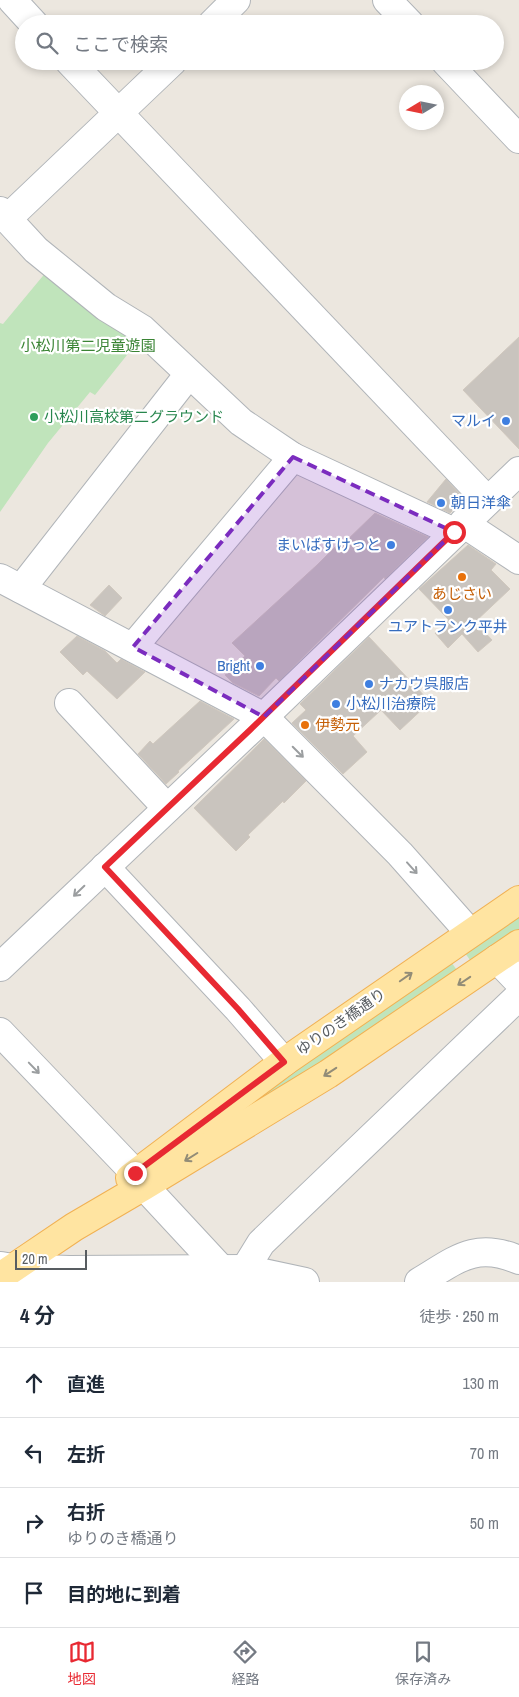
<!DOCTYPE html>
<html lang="ja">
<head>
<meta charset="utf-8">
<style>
  :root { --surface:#fff; --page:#f6f6f7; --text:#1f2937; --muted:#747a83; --line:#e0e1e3; --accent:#e82932 }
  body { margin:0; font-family:"Archivo Narrow","Noto Sans JP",sans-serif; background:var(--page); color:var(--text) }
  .compass { position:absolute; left:399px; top:85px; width:45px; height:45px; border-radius:50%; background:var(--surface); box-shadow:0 2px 8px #0003; rotate:260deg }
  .scale { position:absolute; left:15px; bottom:12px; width:72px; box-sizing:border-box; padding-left:5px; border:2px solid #585d61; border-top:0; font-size:14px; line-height:18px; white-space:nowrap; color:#585d61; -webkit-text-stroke:4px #fff; paint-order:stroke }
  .stop { position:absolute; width:15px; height:15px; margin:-11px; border:4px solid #e82932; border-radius:50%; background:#fff }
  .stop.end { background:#e82932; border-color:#fff; box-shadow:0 1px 5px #0008 }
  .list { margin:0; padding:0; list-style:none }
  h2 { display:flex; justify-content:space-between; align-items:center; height:65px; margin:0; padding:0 20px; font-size:21px }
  h2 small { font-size:16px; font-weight:400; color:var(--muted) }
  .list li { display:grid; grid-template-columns:32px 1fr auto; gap:15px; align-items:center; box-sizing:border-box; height:70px; padding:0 20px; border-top:1px solid var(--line) }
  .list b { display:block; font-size:19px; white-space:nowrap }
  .list p { margin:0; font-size:16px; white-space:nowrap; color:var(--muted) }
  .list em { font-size:16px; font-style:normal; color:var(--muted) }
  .icon { flex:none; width:28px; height:28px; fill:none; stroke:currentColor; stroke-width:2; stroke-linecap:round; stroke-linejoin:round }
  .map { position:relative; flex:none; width:519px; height:1282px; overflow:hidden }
  .search { position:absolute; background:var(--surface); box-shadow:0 2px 8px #0003; left:15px; right:15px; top:15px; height:55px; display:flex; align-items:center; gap:12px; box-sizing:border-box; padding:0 18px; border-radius:28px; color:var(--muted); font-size:19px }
  .sheet { height:345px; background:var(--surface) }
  nav { display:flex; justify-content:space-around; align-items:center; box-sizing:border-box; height:70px; border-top:1px solid var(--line); background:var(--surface); font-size:14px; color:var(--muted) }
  nav a { display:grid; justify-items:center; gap:2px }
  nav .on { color:var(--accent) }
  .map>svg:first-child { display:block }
</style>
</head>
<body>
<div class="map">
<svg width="519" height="1282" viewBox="0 0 519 1282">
  <rect width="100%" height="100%" fill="#ece7df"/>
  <g fill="#c0e4bb">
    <polygon points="47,271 139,340 95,395 90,392 48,443 0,512 0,323 3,324"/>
    <polygon points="519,913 519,930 472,963 463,950"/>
    <polygon points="449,959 459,973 316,1070 224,1122"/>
  </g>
  <g fill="#c9c4be" stroke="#d0c8be">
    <polygon points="519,337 519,449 463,390"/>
    <polygon points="446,479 464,499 450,513 427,502"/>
    <polygon points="375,513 428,537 385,579 384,577 279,681 276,678 259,696 233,683 225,675 245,656 232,643 317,565 337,545 340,547"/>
    <polygon points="468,545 496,564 491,570 510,589 475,622 492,640 478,652 462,634 448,648 435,633 449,620 419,589"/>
    <polygon points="109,585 122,598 105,616 90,605"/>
    <polygon points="77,636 105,651 117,663 121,659 145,672 117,699 87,671 83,675 60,652"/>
    <polygon points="369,637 430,702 400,730 381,710 353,736 367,752 343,774 292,723 306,710 300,704"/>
    <polygon points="200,701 234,719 178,771 179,772 166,784 138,754 150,741 153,744"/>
    <polygon points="264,739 306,781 284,803 283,801 248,835 250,837 236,851 194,808"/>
  </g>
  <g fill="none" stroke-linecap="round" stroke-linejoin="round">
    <g stroke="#b0b4b8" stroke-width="30">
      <g id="minor">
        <polyline points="12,0 34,24"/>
        <polyline points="387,0 410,24"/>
        <polyline points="212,24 236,0"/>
        <polyline points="69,61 487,500"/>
        <polyline points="445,61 519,139"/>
        <polyline points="0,211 36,250 106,307 142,329 241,422 293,457 454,532"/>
        <polyline points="7,219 173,61"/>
        <polyline points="463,523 519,560"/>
        <polyline points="0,578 264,717 400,854 470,933"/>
        <polyline points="21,589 189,374"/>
        <polyline points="133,647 293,457"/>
        <polyline points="69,703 167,808"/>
        <polyline points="105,867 238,1009 284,1062"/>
        <polyline points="497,959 519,982"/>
        <polyline points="0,967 250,730 519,471"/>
        <polyline points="0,1032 135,1173"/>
        <polyline points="144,1186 222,1270 224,1281"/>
        <polyline points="1,1266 12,1268 69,1270 245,1269 305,1282"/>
        <polyline points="245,1269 261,1243 519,996"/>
        <path d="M419 1282C456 1260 475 1241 519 1260"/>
      </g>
    </g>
    <g stroke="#f1b153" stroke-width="30">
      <g id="major">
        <polyline points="130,1178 284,1062 519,900"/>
        <polyline points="0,1277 74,1227 144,1186 328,1074 519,944"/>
      </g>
    </g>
    <use href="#minor" stroke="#fff" stroke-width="28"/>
    <use href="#major" stroke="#ffe4a1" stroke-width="28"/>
  </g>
  <defs><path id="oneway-shaft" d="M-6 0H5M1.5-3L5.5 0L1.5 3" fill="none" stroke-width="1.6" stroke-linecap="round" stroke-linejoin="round" transform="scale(1.25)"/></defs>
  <g stroke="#9b9ea0">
    <use href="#oneway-shaft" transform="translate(298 752) rotate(45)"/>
    <use href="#oneway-shaft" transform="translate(412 868) rotate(48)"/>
    <use href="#oneway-shaft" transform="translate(79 891) rotate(136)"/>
    <use href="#oneway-shaft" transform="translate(34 1068) rotate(46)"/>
  </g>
  <g stroke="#928c77">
    <use href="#oneway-shaft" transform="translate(406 977) rotate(-35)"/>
    <use href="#oneway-shaft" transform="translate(464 981) rotate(146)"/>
    <use href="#oneway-shaft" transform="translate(330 1072) rotate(147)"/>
    <use href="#oneway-shaft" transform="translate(191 1157) rotate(148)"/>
  </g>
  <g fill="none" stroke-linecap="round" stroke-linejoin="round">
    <polyline stroke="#e82932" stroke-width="6" points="135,1173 284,1062 238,1009 105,867 250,730 454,532"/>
  </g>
  <path fill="#7b2cbf" fill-opacity="0.2" stroke="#7b2cbf" stroke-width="4" stroke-dasharray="10 6" stroke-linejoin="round" d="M293 457 454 532 264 717 133 647Z"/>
  <circle fill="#2e9e5b" stroke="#fff" stroke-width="2" cx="34" cy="417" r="5"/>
  <g fill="#3f7fe0" stroke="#fff" stroke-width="2">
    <circle cx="506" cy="421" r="5"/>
    <circle cx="441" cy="503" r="5"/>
    <circle cx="391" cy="545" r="5"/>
    <circle cx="448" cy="610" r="5"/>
    <circle cx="260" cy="666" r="5"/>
    <circle cx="369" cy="684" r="5"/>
    <circle cx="336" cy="704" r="5"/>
  </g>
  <g fill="#e8710a" stroke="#fff" stroke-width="2">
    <circle cx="462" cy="577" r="5"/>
    <circle cx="305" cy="725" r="5"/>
  </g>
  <g text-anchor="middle" stroke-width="4.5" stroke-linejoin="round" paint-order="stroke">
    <g font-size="15" fill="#3a8434" stroke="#fff">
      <text x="88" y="351">小松川第二児童遊園</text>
    </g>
    <g font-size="15" fill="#27864d" stroke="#fff" text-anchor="start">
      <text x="44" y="422">小松川高校第二グラウンド</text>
    </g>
    <g font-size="15" fill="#366cbe" stroke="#fff" text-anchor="end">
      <text x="496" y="426">マルイ</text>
      <text x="451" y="508" text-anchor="start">朝日洋傘</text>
      <text x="381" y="550">まいばすけっと</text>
      <text x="448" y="632" text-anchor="middle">ユアトランク平井</text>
      <text x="250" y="671">Bright</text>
      <text x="379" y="689" text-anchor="start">ナカウ呉服店</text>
      <text x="346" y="709" text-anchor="start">小松川治療院</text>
    </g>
    <g font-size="15" fill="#c56008" stroke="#fff">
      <text x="462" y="599">あじさい</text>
      <text x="315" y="730" text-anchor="start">伊勢元</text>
    </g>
    <g font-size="15" fill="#585d61" stroke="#fff">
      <text transform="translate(341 1022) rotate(-35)" y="5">ゆりのき橋通り</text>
    </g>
  </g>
</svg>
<svg class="compass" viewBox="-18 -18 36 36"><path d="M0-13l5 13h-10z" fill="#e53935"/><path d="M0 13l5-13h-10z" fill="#747a83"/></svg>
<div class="scale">20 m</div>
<div class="stop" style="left:454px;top:532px"></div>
<div class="stop end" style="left:135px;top:1173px"></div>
<div class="search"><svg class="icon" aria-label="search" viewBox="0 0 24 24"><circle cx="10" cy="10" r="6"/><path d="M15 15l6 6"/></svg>ここで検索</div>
</div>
<section class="sheet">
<h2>4 分<small>徒歩 · 250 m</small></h2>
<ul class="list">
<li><svg class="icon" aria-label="ahead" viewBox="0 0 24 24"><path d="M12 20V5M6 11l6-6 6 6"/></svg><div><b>直進</b></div><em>130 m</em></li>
<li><svg class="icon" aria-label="left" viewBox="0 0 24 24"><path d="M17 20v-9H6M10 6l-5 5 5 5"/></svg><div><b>左折</b></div><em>70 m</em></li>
<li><svg class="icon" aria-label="right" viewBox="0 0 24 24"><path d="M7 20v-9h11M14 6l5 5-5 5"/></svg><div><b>右折</b><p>ゆりのき橋通り</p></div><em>50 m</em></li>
<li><svg class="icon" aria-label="arrive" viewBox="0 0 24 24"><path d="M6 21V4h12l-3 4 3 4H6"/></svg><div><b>目的地に到着</b></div></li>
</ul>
</section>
<nav>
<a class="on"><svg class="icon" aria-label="map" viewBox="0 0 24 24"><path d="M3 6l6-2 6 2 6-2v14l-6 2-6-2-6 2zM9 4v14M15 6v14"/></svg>地図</a>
<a><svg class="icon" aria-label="directions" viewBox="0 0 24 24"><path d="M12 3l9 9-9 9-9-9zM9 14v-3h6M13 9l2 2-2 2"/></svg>経路</a>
<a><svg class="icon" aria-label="saved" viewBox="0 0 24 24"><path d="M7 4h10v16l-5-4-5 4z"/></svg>保存済み</a>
</nav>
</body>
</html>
